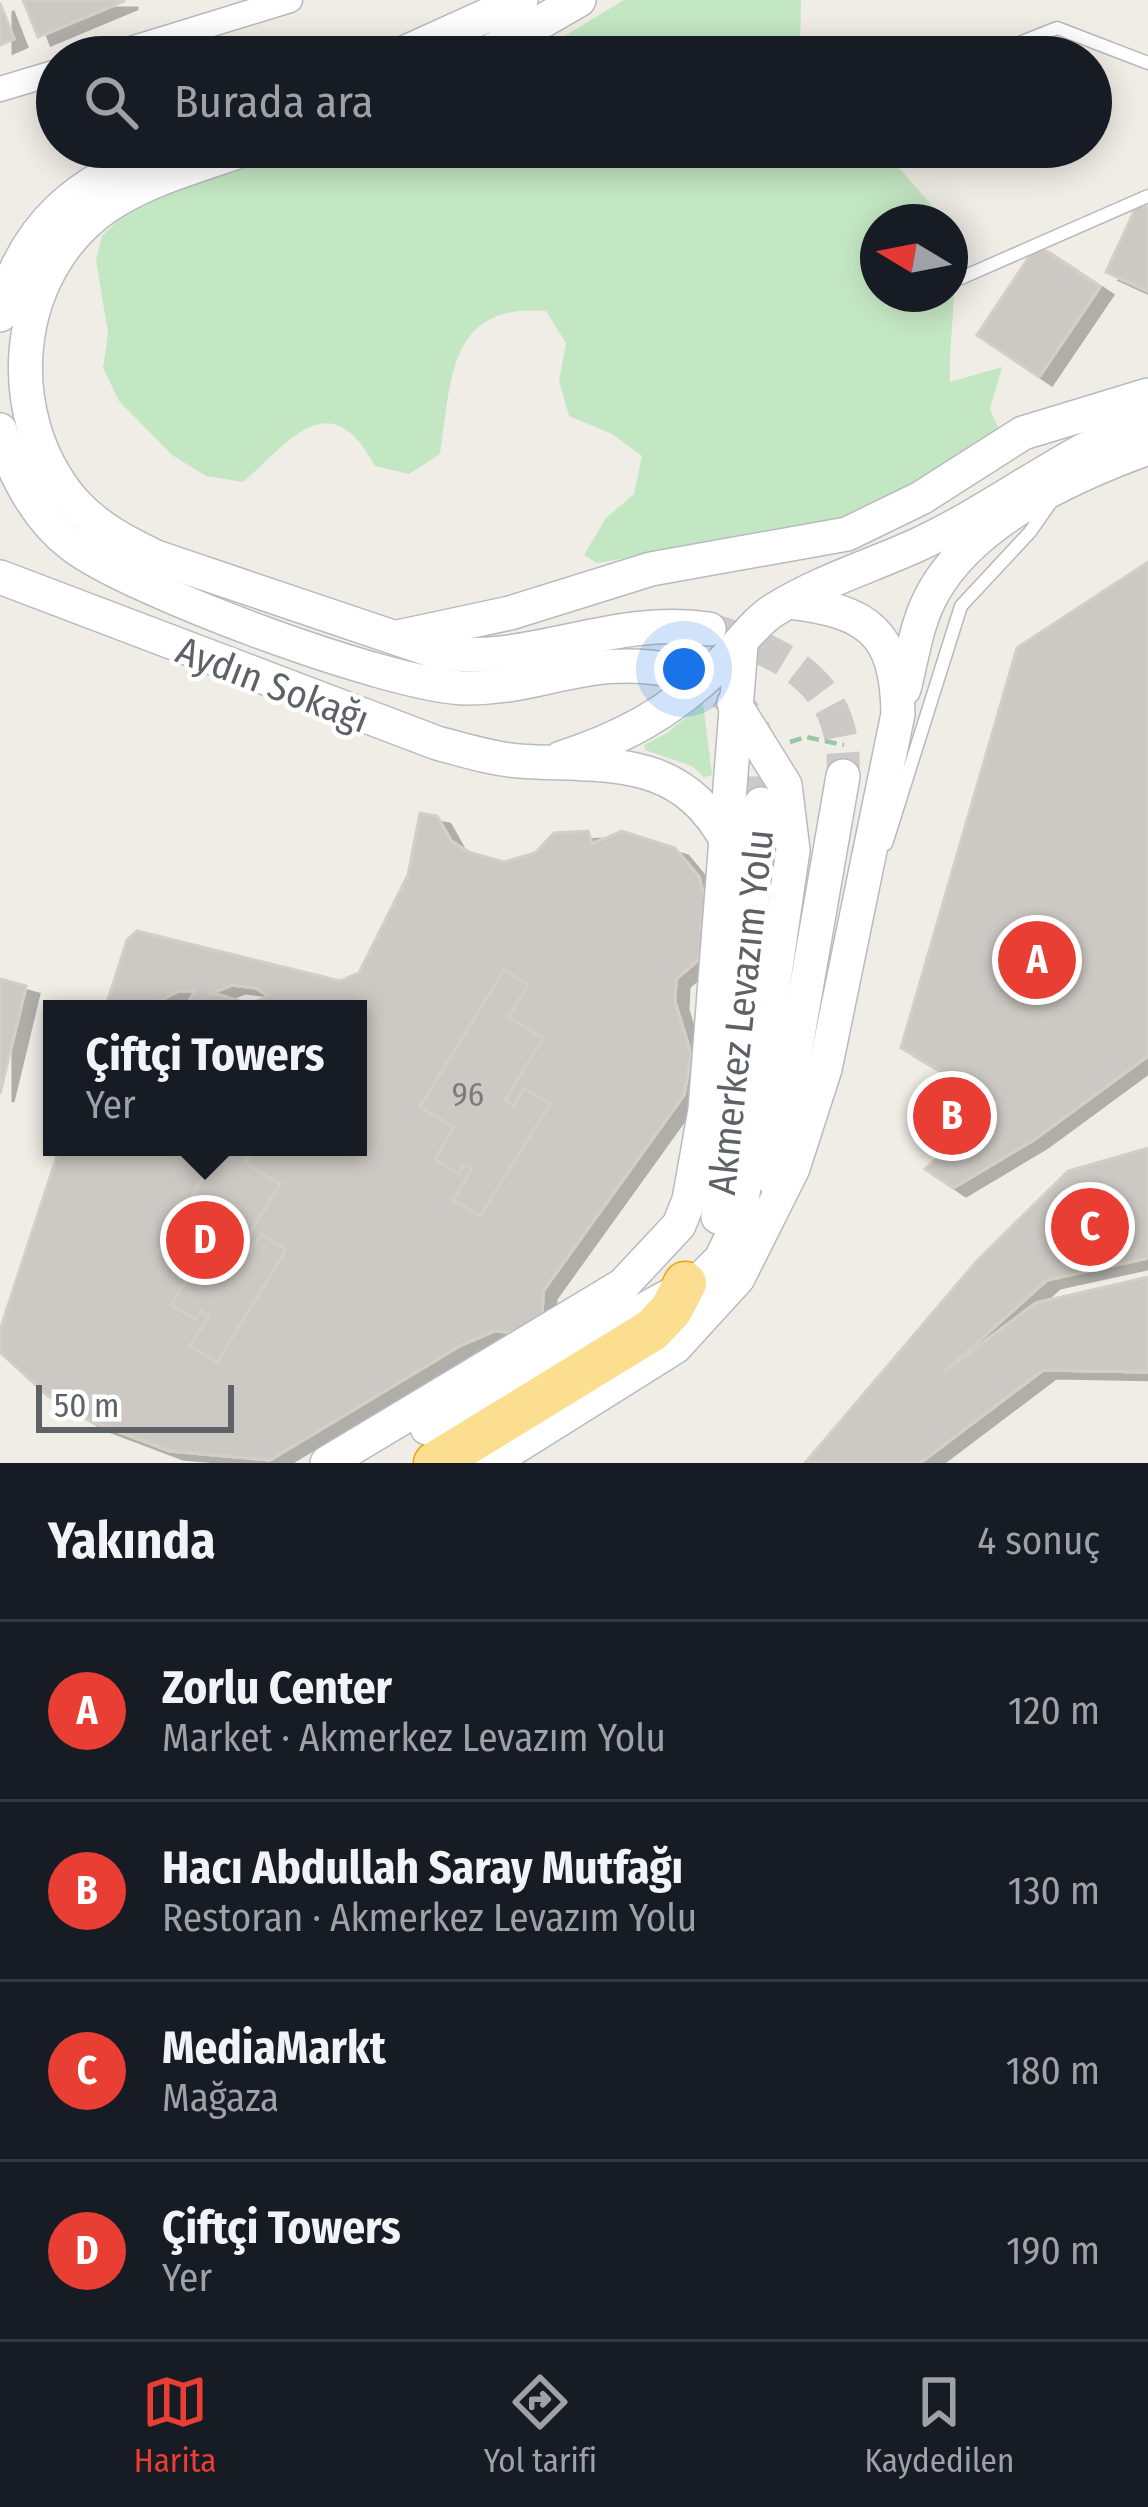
<!DOCTYPE html>
<html lang="tr">
<head>
<meta charset="utf-8">
<style>
  :root { --surface:#171b24; --page:#242831; --text:#f1f3f6; --muted:#9ea1a6; --line:#363941; --accent:#e83e34 }
  body { margin:0; font-family:"Fira Sans Condensed",sans-serif; background:var(--page); color:var(--text) }
  .compass { position:absolute; left:860px; top:204px; width:108px; height:108px; border-radius:50%; background:var(--surface); box-shadow:0 6px 30px #0003; rotate:280deg }
  .scale { position:absolute; left:36px; bottom:30px; width:198px; box-sizing:border-box; padding-left:12px; border:6px solid #5e6266; border-top:0; font-size:33px; line-height:42px; white-space:nowrap; color:#5e6266; -webkit-text-stroke:9px #fff; paint-order:stroke }
  .you { position:absolute; left:684px; top:669px; width:42px; height:42px; margin:-30px; border:9px solid #fff; border-radius:50%; background:#1a73e8; box-shadow:0 0 0 18px #1a73e833 }
  .badge { display:grid; place-items:center; width:78px; height:78px; border-radius:50%; background:var(--accent); color:#fff; font-size:39px; font-weight:700 }
  .pin { position:absolute; translate:-50% -50%; border:6px solid #fff; box-shadow:0 3px 12px #0006 }
  .popup { position:absolute; left:43px; top:1000px; width:324px; height:156px; box-sizing:border-box; display:grid; place-content:center; border-radius:0px; background:var(--surface); filter:drop-shadow(0 3px 9px #0005); font-size:39px; white-space:nowrap; color:var(--muted) }
  .popup b { font-size:45px; color:var(--text) }
  .popup::after { content:''; position:absolute; left:50%; top:100%; margin-left:-24px; border:24px solid transparent; border-top-color:var(--surface) }
  .list { margin:0; padding:0; list-style:none }
  h2 { display:flex; justify-content:space-between; align-items:center; height:156px; margin:0; padding:0 48px; font-size:51px }
  h2 small { font-size:39px; font-weight:400; color:var(--muted) }
  .list li { display:grid; grid-template-columns:78px 1fr auto; gap:36px; align-items:center; box-sizing:border-box; height:180px; padding:0 48px; border-top:3px solid var(--line) }
  .list b { display:block; font-size:45px; white-space:nowrap }
  .list p { margin:0; font-size:39px; white-space:nowrap; color:var(--muted) }
  .list em { font-size:39px; font-style:normal; color:var(--muted) }
  .icon { flex:none; width:66px; height:66px; fill:none; stroke:currentColor; stroke-width:2; stroke-linecap:round; stroke-linejoin:round }
  .map { position:relative; flex:none; width:1148px; height:1463px; overflow:hidden }
  .search { position:absolute; background:var(--surface); box-shadow:0 6px 30px #0003; left:36px; right:36px; top:36px; height:132px; display:flex; align-items:center; gap:30px; box-sizing:border-box; padding:0 42px; border-radius:66px; color:var(--muted); font-size:45px }
  .sheet { height:876px; background:var(--surface) }
  nav { display:flex; justify-content:space-around; align-items:center; box-sizing:border-box; height:168px; border-top:3px solid var(--line); background:var(--surface); font-size:33px; color:var(--muted) }
  nav a { display:grid; justify-items:center; gap:6px }
  nav .on { color:var(--accent) }
  .map>svg:first-child { display:block }
</style>
</head>
<body>
<div class="map">
<svg width="1148" height="1463" viewBox="0 0 1148 1463">
  <defs>
    <filter id="shadow"><feDropShadow dx="13" dy="8" stdDeviation="0" flood-color="#0004"/></filter>
  </defs>
  <rect width="100%" height="100%" fill="#f0ede6"/>
  <g fill="#c4e7c3">
    <polygon points="624,0 801,0 800,57 530,57"/>
    <path d="M295 147H881L946 222H878V294H950V229C962 252 948 345 950 382L1002 367 990 409 999 430 858 520 597 563 584 555 606 518 634 494 642 456 612 434 569 416 559 381 566 343 546 311C447 303 452 380 440 454L409 474 375 466C329 382 291 441 243 482L206 476 172 455 119 401 103 368 108 333 96 260 102 236 129 210Z"/>
    <polygon points="703,703 712,775 704,777 692,766 645,750 644,745 667,733"/>
  </g>
  <g fill="#ccc8c3" stroke="#d4cfc4" stroke-width="3" fill-rule="evenodd" filter="url(#shadow)">
    <polygon points="23,0 124,0 124,1 38,37"/>
    <polygon points="0,3 14,39 0,45"/>
    <polygon points="1138,203 1148,208 1148,291 1106,272"/>
    <polygon points="1037,245 1100,287 1039,377 977,335"/>
    <polygon points="1148,562 1148,1056 1035,1139 953,1188 925,1169 997,1103 901,1048 1017,648"/>
    <path d="M420 813 437 816 451 841 468 852 504 862 535 853 554 833 588 831 592 844 622 831 675 848 699 877 706 904 700 930 713 929 710 950 676 979 675 1002 691 1054 684 1095 543 1291 542 1321 525 1333 494 1331 461 1345 270 1460 170 1451 93 1422 48 1396 0 1352V1330L60 1147H222L157 1253 191 1273 171 1305 196 1320 201 1311 209 1316 190 1346 217 1362 286 1250 261 1234 250 1252 242 1246 280 1184 245 1163 255 1147H358V1009H185L195 991H178L145 1009H105L127 940 137 931 340 981 359 973 408 875ZM504 970 528 985 508 1017 543 1038 505 1100 514 1106 524 1088 550 1104 480 1216 453 1200 472 1169 464 1165 459 1174 435 1159 454 1127 420 1107ZM232 985 256 988 268 996 250 1004 212 993Z"/>
    <polygon points="504,970 528,985 508,1017 543,1038 505,1100 514,1106 524,1088 550,1104 480,1216 453,1200 472,1169 464,1165 459,1174 435,1159 454,1127 420,1107"/>
    <polygon points="0,979 26,986 0,1094"/>
    <polygon points="222,1147 255,1147 245,1163 280,1184 242,1246 250,1252 261,1234 286,1250 217,1362 190,1346 209,1316 201,1311 196,1320 171,1305 191,1273 157,1253"/>
    <polygon points="1148,1148 1148,1258 1047,1280 944,1372 1036,1303 1148,1277 1148,1372 1043,1370 920,1463 805,1463 976,1262 1068,1171"/>
  </g>
  <g fill="none" stroke-linecap="round" stroke-linejoin="round">
    <g stroke="#cccac6" stroke-width="33" stroke-dasharray="33 16" stroke-linecap="butt">
      <path d="M709 629C787 653 848 684 843 776"/>
      <path d="M677 671C754 702 763 723 761 804"/>
    </g>
    <g stroke="#b6b8bc" stroke-width="15">
      <g id="lane">
        <polyline points="997,52 1057,28 1148,63"/>
        <polyline points="961,278 1148,196"/>
        <polyline points="886,844 961,606 1030,532 1051,502"/>
      </g>
    </g>
    <g stroke="#b6b8bc" stroke-width="27">
      <g id="street">
        <polyline points="105,57 290,0"/>
        <polyline points="0,89 57,72"/>
      </g>
    </g>
    <g stroke="#b7bbbf" stroke-width="36">
      <g id="secondary">
        <polyline points="395,57 521,0"/>
        <polyline points="480,57 579,0"/>
        <path d="M251 147C203 165 148 178 106 207 11 273 0 415 73 501 96 527 125 542 156 557L440 653C531 665 611 615 709 629"/>
        <path d="M0 315C25 220 78 184 163 147"/>
        <path d="M0 430C13 472 36 518 72 545 130 590 395 688 467 688 547 688 588 653 676 671"/>
        <path d="M0 577 437 743C464 750 491 759 519 761 607 767 680 753 728 843"/>
        <polyline points="398,637 510,613 651,569 847,534 921,498 1023,433 1148,395"/>
        <path d="M904 689C913 655 916 622 934 591 975 519 1074 475 1148 448"/>
        <path d="M561 758C623 738 669 713 716 668 736 650 752 624 774 610 819 582 868 567 915 546 996 509 1064 452 1148 420"/>
        <polyline points="773,1179 843,776"/>
        <polyline points="718,1217 733,1119 761,804"/>
        <polyline points="427,1428 702,1278 721,1259 739,1221 793,850 785,785 734,703"/>
        <polyline points="327,1463 623,1285 679,1225 689,1200 705,1110 741,645"/>
        <path d="M490 1463 675 1347 738 1278 793 1168 825 1069 898 714C897 632 868 611 789 602"/>
      </g>
    </g>
    <g stroke="#f3a203" stroke-width="45">
      <polyline id="highway" points="435,1463 652,1330 671,1310 685,1283"/>
    </g>
    <polyline stroke="#9cc7a7" stroke-width="4.5" stroke-dasharray="12 6" stroke-linecap="butt" points="790,742 806,737 844,745"/>
    <use href="#lane" stroke="#fff" stroke-width="12"/>
    <use href="#street" stroke="#fff" stroke-width="24"/>
    <use href="#secondary" stroke="#fff" stroke-width="33"/>
    <use href="#highway" stroke="#fcde91" stroke-width="42"/>
  </g>
  <g text-anchor="middle" stroke-width="9" stroke-linejoin="round" paint-order="stroke">
    <g font-size="33" fill="#7a7c7d">
      <text x="468" y="1106">96</text>
    </g>
    <g font-size="39" fill="#5e6266" stroke="#fff">
      <text transform="translate(273 684) rotate(21)" y="14">Aydın Sokağı</text>
      <text transform="translate(740 1012) rotate(-84)" y="14">Akmerkez Levazım Yolu</text>
    </g>
  </g>
</svg>
<svg class="compass" viewBox="-18 -18 36 36"><path d="M0-13l5 13h-10z" fill="#e53935"/><path d="M0 13l5-13h-10z" fill="#9ea1a6"/></svg>
<div class="scale">50 m</div>
<div class="you"></div>
<div class="pin badge" style="left:1037px;top:960px">A</div>
<div class="pin badge" style="left:952px;top:1116px">B</div>
<div class="pin badge" style="left:1090px;top:1227px">C</div>
<div class="pin badge" style="left:205px;top:1240px">D</div>
<div class="popup"><b>Çiftçi Towers</b>Yer</div>
<div class="search"><svg class="icon" aria-label="search" viewBox="0 0 24 24"><circle cx="10" cy="10" r="6"/><path d="M15 15l6 6"/></svg>Burada ara</div>
</div>
<section class="sheet">
<h2>Yakında<small>4 sonuç</small></h2>
<ul class="list">
<li><span class="badge">A</span><div><b>Zorlu Center</b><p>Market · Akmerkez Levazım Yolu</p></div><em>120 m</em></li>
<li><span class="badge">B</span><div><b>Hacı Abdullah Saray Mutfağı</b><p>Restoran · Akmerkez Levazım Yolu</p></div><em>130 m</em></li>
<li><span class="badge">C</span><div><b>MediaMarkt</b><p>Mağaza</p></div><em>180 m</em></li>
<li><span class="badge">D</span><div><b>Çiftçi Towers</b><p>Yer</p></div><em>190 m</em></li>
</ul>
</section>
<nav>
<a class="on"><svg class="icon" aria-label="map" viewBox="0 0 24 24"><path d="M3 6l6-2 6 2 6-2v14l-6 2-6-2-6 2zM9 4v14M15 6v14"/></svg>Harita</a>
<a><svg class="icon" aria-label="directions" viewBox="0 0 24 24"><path d="M12 3l9 9-9 9-9-9zM9 14v-3h6M13 9l2 2-2 2"/></svg>Yol tarifi</a>
<a><svg class="icon" aria-label="saved" viewBox="0 0 24 24"><path d="M7 4h10v16l-5-4-5 4z"/></svg>Kaydedilen</a>
</nav>
</body>
</html>
